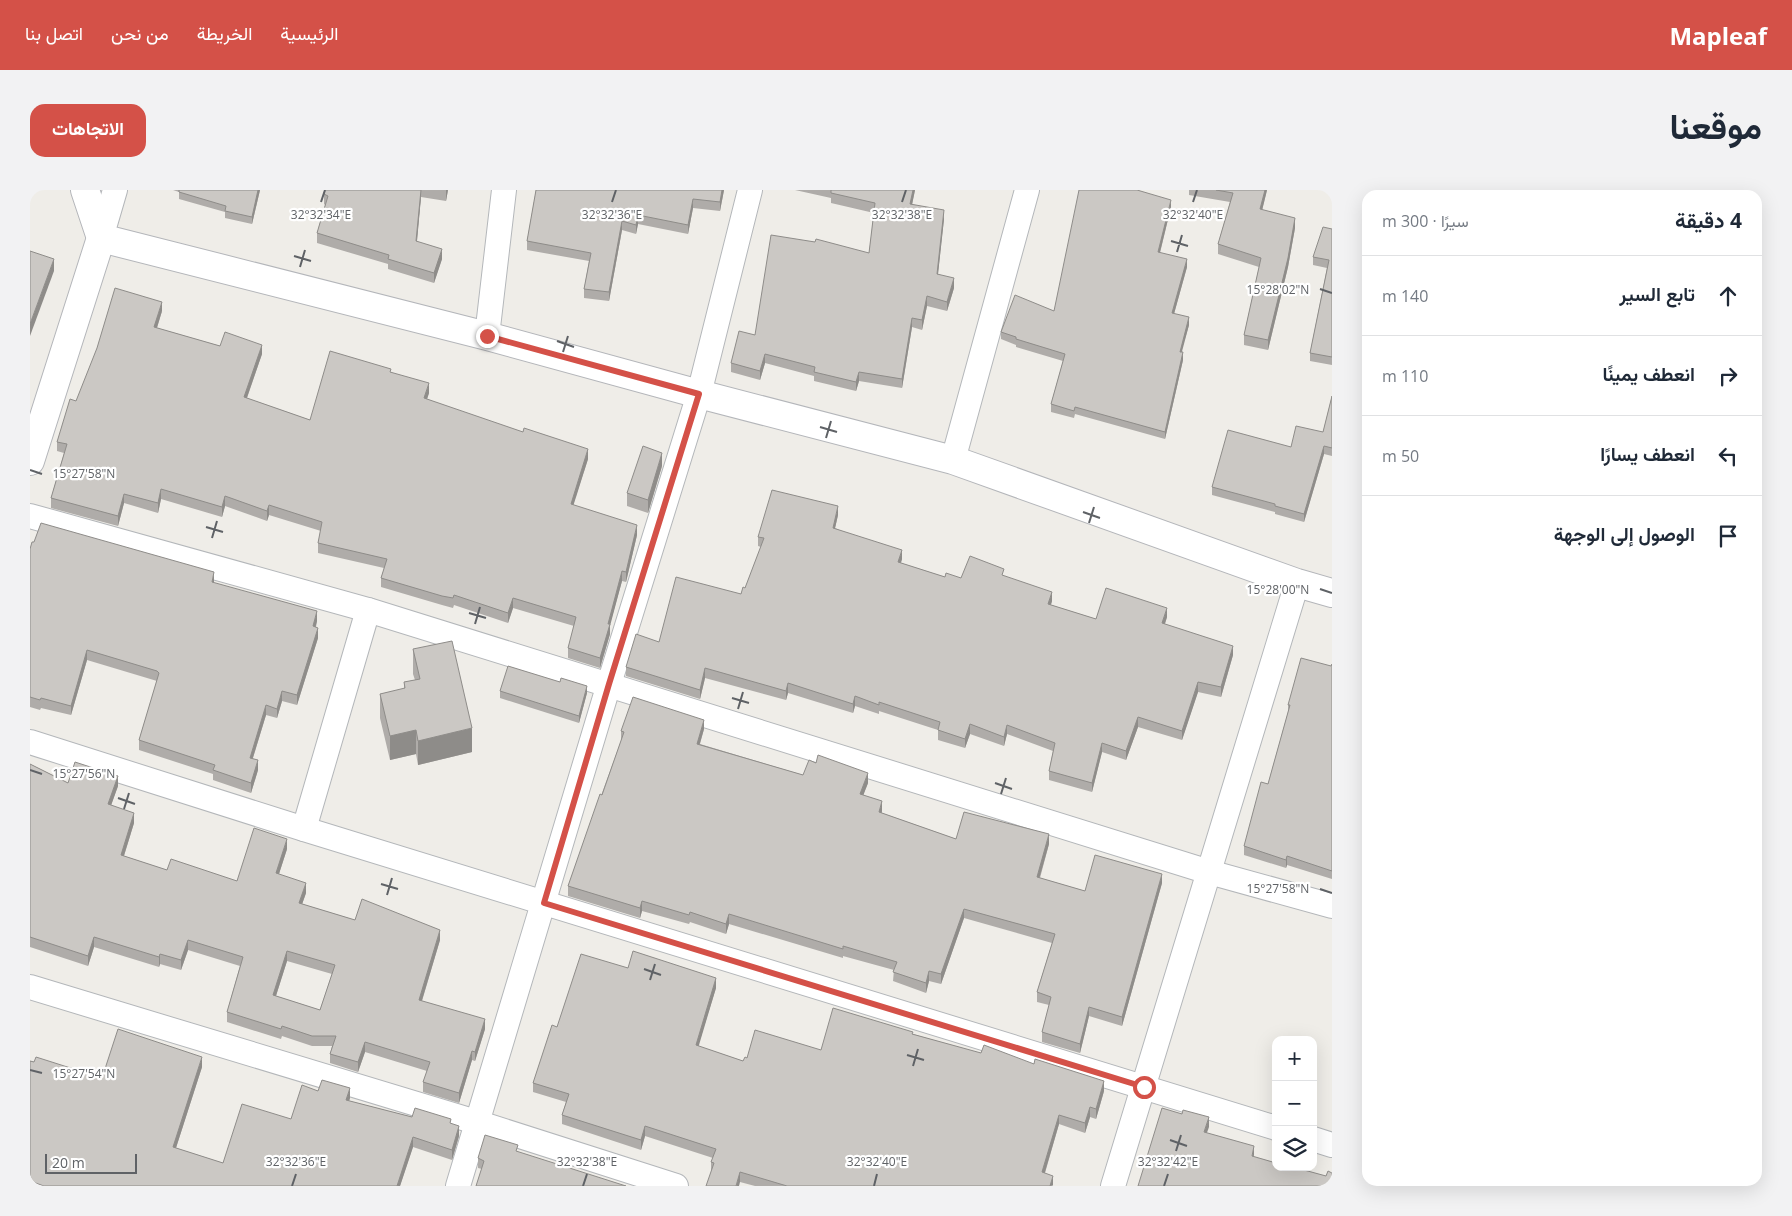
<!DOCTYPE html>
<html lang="ar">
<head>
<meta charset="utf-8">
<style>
  :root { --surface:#fff; --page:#f2f2f3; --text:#1f2937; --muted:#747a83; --line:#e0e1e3; --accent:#d45148 }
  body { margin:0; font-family:"Open Sans",Vazirmatn,sans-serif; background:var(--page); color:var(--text); direction:rtl }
  .controls { position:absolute; right:15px; bottom:15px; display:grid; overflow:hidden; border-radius:10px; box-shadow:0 5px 20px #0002 }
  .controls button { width:45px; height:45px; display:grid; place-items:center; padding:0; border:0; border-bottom:1px solid var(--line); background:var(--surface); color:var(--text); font:25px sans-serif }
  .scale { position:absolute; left:15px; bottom:12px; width:92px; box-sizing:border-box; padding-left:5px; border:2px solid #5f6266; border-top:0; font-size:14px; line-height:18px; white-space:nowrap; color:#5f6266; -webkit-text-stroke:4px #fff; paint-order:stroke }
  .stop { position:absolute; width:15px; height:15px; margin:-11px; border:4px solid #d45148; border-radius:50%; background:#fff }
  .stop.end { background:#d45148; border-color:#fff; box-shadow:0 1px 5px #0008 }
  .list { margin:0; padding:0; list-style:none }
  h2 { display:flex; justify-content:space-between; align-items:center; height:65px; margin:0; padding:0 20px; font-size:21px }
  h2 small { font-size:16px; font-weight:400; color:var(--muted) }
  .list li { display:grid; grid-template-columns:32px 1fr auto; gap:15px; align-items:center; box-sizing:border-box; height:80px; padding:0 20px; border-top:1px solid var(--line) }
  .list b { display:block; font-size:19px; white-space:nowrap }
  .list em { font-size:16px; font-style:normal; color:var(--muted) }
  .icon { flex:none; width:28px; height:28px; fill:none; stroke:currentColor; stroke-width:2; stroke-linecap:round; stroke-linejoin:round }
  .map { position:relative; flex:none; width:1302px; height:996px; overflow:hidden; direction:ltr; border-radius:15px }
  header { display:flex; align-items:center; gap:30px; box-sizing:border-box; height:70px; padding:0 25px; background:var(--accent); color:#fff }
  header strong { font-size:24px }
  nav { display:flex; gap:28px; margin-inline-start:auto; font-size:18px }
  .intro { display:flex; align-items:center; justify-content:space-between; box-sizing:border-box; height:120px; padding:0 30px }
  h1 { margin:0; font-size:35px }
  .button { padding:12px 22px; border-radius:15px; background:var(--accent); color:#fff; font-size:18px; font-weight:700 }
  main { display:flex; gap:30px; padding:0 30px }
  aside { flex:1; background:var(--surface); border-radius:15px; box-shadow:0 5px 20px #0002 }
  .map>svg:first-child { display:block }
</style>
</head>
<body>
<header>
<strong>Mapleaf</strong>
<nav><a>الرئيسية</a><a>الخريطة</a><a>من نحن</a><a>اتصل بنا</a></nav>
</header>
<div class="intro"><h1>موقعنا</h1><a class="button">الاتجاهات</a></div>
<main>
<aside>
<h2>4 دقيقة<small>سيرًا · 300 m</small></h2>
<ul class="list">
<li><svg class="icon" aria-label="ahead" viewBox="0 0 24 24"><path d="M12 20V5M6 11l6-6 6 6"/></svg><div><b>تابع السير</b></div><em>140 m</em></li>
<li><svg class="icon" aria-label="right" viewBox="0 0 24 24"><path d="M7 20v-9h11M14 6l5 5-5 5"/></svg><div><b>انعطف يمينًا</b></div><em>110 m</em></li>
<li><svg class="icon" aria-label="left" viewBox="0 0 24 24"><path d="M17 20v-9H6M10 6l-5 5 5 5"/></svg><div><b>انعطف يسارًا</b></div><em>50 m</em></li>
<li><svg class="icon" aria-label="arrive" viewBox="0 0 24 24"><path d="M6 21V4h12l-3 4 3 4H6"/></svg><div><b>الوصول إلى الوجهة</b></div></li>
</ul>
</aside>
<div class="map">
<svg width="1302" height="996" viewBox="0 0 1302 996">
  <rect width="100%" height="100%" fill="#efede8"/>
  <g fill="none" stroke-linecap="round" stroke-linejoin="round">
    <g stroke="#b4b7ba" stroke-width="26">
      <g id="street">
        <polyline points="71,48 85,0"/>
        <polyline points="457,146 474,0"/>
        <polyline points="923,270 997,0"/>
        <polyline points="0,326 338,420 1179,682 1302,716"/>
        <polyline points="0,552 274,639 1246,938"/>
        <polyline points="274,639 338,420"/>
        <polyline points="0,797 446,932 646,996"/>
        <polyline points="1283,949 1302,955"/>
        <polyline points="428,996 579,494 669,204 720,0"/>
        <polyline points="1083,996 1267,393"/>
      </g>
    </g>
    <g stroke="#b4b6ba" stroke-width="30">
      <g id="secondary">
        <polyline points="55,0 71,48 457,146 669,204 923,270 1267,393 1302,403"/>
        <polyline points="0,271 71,48"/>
      </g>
    </g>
    <use href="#street" stroke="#fff" stroke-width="24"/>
    <use href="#secondary" stroke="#fff" stroke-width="28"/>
  </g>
  <g fill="#afaca9" fill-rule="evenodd">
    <polygon points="143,0 230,0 222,34 195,28 195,22 149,9 149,2"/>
    <polygon points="295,0 418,0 416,11 391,7 387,51 412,69 404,93 358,79 358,74 287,53 287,43 295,15 294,14 294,4"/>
    <polygon points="506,0 694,0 690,21 663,18 658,44 608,34 606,44 592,40 579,111 554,108 554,99 559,71 497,60 497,51"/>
    <polygon points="765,0 885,0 882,15 914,29 908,84 924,98 917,121 897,116 892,140 882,137 872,198 829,191 826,201 784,191 784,186 735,173 730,190 701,182 701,173 725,145 839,63 844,23 801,13 801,8"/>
    <polygon points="1159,0 1237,0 1232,20 1265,38 1258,77 1238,160 1214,155 1214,145 1229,77 1188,64 1188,54 1200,12 1159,5"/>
    <polygon points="1141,17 1130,63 1157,77 1144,124 1159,135 1151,162 1153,170 1135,249 1045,224 1044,228 1021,222 1021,214 1033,171 986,157 986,155 971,149 971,142 1024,121"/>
    <polygon points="1302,39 1302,175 1280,171 1280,163 1297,78 1283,75 1283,67"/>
    <polygon points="132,121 127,138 190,156 232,164 217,208 280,230 361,182 399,203 397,209 558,269 543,315 607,345 596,392 592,391 580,434 580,444 570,478 538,468 538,458 544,436 483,418 478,433 424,415 423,418 412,415 351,397 351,388 354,378 288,363 288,353 291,341 239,325 237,331 195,316 192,327 131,309 128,323 94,313 88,336 21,318 21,308 34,263 27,261 27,252 46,211"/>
    <polygon points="1302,206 1302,266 1294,264 1274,332 1245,324 1245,322 1182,305 1182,297 1261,257 1293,242"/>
    <polygon points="632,276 618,323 597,316 597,303"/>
    <polygon points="808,325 805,338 872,369 871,373 915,387 931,388 974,386 1022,411 1021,415 1066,429 1137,427 1135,434 1203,465 1191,507 1168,502 1152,550 1108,537 1096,570 1072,562 1062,602 1019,590 1019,581 1023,561 977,544 974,556 940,544 935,558 908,550 908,540 849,521 849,524 825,516 823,523 758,503 756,510 675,488 670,509 596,486 596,477 629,452 711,404 715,398 731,357 728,356 728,347"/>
    <polygon points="0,359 184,392 184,393 287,431 286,437 288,448 267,515 252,511 247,528 236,525 223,568 228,580 221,603 183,590 183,584 109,560 109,550 127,491 57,470 41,525 11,518 10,520 0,517"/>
    <polygon points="383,459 442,562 388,575 386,564 360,570 350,528 350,504 374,499 374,492 385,490 383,484"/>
    <polygon points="1302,474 1302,689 1257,675 1256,678 1214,665 1214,656 1238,594 1258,522 1258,515 1301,476"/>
    <polygon points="470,501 557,503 549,533 470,508"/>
    <polygon points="674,539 670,554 773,585 838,593 833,605 852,621 852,623 926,649 1019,654 1010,688 1055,701 1132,693 1092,836 1059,826 1050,863 1012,852 1012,842 1019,815 1007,812 1007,802 1022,753 934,728 911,794 899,791 896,803 863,791 864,780 813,766 813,768 699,734 696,744 660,732 659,734 612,721 610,728 538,706 538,696 591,551 591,541"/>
    <path d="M0 574 38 593 88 596 81 615 104 633 94 666 137 680 207 691 257 659 249 684 276 703 272 714 325 730 410 750 392 811 455 839 445 871 442 870 429 913 393 902V892L397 881 335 862 328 882 300 873V864L302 856H282L252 846 251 849 197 832V822L210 776 158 760 151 780 130 774 129 777 64 757 58 776 0 757ZM257 771 302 784 290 820 246 806Z"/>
    <polygon points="598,778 686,798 668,856 713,871 717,868 791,860 883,844 1074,901 1066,929 1060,927 1055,943 1029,934 1015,983 1023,996 725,996 710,992 681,980 681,972 683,968 615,946 611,960 532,934 532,925 536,912 503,902 503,893 527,837"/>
    <polygon points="0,871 72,888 172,877 146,958 193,973 261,929 288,901 320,908 319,911 382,927 421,934 429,946 422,970 383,957 370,996 0,996"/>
    <polygon points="488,962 452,979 448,978 448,968"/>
  </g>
  <g fill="#8e8c89">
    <polygon points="228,0 230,0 222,34 222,27"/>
    <polygon points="391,0 391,7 386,61 386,51"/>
    <polygon points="416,0 418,0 416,11"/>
    <polygon points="692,0 694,0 690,21 690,12"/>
    <polygon points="883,0 885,0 880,24 880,14"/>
    <polygon points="1235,0 1237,0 1230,29 1230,19"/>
    <polygon points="663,9 663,18 658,44 658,35"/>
    <polygon points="1141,10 1141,17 1128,70 1128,62"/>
    <polygon points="914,20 914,29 907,93 907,84"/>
    <polygon points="608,25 608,34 606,44 606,35"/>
    <polygon points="1265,28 1265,38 1258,77 1238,160 1238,150"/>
    <polygon points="592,31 592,40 579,111 579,102"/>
    <polygon points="412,59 412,69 404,93 404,83"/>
    <polygon points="24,69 24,81 0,146 0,134"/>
    <polygon points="1157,69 1157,77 1142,131 1142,123"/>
    <polygon points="924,88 924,98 917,121 917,112"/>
    <polygon points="897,106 897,116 892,140 892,130"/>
    <polygon points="132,112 132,121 124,147 124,137"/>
    <polygon points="1159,127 1159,135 1150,169 1150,162"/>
    <polygon points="882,128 882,137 872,198 872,189"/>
    <polygon points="232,155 232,164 214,216 214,207"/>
    <polygon points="1153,162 1153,170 1135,249 1135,242"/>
    <polygon points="735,164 735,173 730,190 730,181"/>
    <polygon points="829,182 829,191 826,201 826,192"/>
    <polygon points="399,193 399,203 394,218 394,208"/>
    <polygon points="1294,256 1294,264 1274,332 1274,324"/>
    <polygon points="558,259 558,269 541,323 541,314"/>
    <polygon points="632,263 632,276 618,323 618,310"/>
    <polygon points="131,299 131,309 128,323 128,313"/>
    <polygon points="94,304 94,313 88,336 88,326"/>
    <polygon points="195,306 195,316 192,327 192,317"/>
    <polygon points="239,315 239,325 237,331 237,321"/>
    <polygon points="808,316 808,325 803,347 803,338"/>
    <polygon points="607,335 607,345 596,392 596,382"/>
    <polygon points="872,360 872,369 868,381 868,372"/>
    <polygon points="592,381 592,391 580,436 580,434 580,444 570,478 570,468 578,434"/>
    <polygon points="184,382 184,392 182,402 182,392"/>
    <polygon points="1022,402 1022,411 1018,423 1018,414"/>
    <polygon points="483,408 483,418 478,433 478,423"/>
    <polygon points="1137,418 1137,427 1132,442 1132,433"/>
    <polygon points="287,421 287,431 283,446 283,436"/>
    <polygon points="288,438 288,448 267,515 267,505"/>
    <polygon points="1203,456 1203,465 1191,507 1191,497"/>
    <polygon points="57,460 57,470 41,525 41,516"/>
    <polygon points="675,478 675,488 670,509 670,500"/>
    <polygon points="1168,492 1168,502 1152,550 1152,541"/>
    <polygon points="758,493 758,503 756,510 756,501"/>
    <polygon points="557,496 557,503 549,533 549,526"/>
    <polygon points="252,501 252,511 247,528 247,519"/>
    <polygon points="825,506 825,516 823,523 823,514"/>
    <polygon points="236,515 236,525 220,577 220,568"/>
    <polygon points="1108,527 1108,537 1096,570 1096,561"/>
    <polygon points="674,530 674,539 667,563 667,554"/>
    <polygon points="940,534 940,544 935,558 935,549"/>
    <polygon points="977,535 977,544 974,556 974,547"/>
    <polygon points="442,538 442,562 388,575 388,551"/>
    <polygon points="386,540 386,564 360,570 360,546"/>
    <polygon points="1072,553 1072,562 1062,602 1062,593"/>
    <polygon points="228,570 228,580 221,603 221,593"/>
    <polygon points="838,583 838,593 830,614 830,604"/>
    <polygon points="88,586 88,596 78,624 78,614"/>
    <polygon points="852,611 852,621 849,631 849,622"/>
    <polygon points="104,623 104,633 91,675 91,665"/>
    <polygon points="1019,644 1019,654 1007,696 1007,687"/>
    <polygon points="257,649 257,659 246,693 246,683"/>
    <polygon points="1257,666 1257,675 1256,678 1256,670"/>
    <polygon points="1132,684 1132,693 1092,836 1092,827"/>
    <polygon points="276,693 276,703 269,723 269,713"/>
    <polygon points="612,711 612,721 610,728 610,718"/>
    <polygon points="934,719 934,728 911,794 911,784"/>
    <polygon points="699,724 699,734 696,744 696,734"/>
    <polygon points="410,740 410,750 389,820 389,810"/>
    <polygon points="64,747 64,757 58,776 58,766"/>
    <polygon points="158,750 158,760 151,780 151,770"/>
    <polygon points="257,761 257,771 243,815 243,805"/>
    <polygon points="130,764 130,774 129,777 129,767"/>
    <polygon points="899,781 899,791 896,803 896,793"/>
    <polygon points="686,788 686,798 666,865 666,855"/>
    <polygon points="1059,817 1059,826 1050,863 1050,854"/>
    <polygon points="455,829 455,839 445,871 445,862"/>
    <polygon points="335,852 335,862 328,882 328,872"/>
    <polygon points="442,861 442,870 429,913 429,903"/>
    <polygon points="172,867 172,877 143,967 143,957"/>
    <polygon points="1074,891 1074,901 1066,929 1066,919"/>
    <polygon points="320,898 320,908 316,920 316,910"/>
    <polygon points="1060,917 1060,927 1055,943 1055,933"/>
    <polygon points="1029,925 1029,934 1012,992 1012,982"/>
    <polygon points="1179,927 1179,937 1174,951 1174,942"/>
    <polygon points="429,936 429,946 422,970 422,960"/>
    <polygon points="615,936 615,946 611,960 611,950"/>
    <polygon points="383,947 383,957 370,996 367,996"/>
    <polygon points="1224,956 1224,965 1222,975 1222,966"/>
    <polygon points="710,982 710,992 709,996 706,996"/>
    <polygon points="1023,986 1023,995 1020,996"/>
  </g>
  <g fill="#cbc8c4" stroke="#8e8c89" fill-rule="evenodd">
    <polygon points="149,0 228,0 222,27 195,21 196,16 149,2"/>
    <polygon points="295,0 391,0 386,51 412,59 404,83 358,69 359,65 287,43 298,6 294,4"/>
    <polygon points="506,0 692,0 690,12 663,9 658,35 608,25 606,35 592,31 579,102 554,99 561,63 497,51"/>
    <polygon points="801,0 883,0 880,14 914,20 907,84 924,88 917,112 897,106 892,130 882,128 872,189 829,182 826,192 784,182 785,177 735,164 730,181 701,173 709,141 725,145 741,45 785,52 786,49 839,63 845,13 801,3"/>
    <polygon points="1049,0 1107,0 1141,10 1128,62 1157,69 1142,123 1159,127 1150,162 1153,162 1135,242 1045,217 1044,221 1021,214 1035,164 986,149 986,147 971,142 985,105 1024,121"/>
    <polygon points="1186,0 1235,0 1230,19 1265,28 1258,68 1238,150 1214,145 1231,68 1188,54 1203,3"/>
    <polygon points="1293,37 1302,39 1302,167 1280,163 1299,70 1283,67"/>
    <polygon points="0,61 24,69 0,134"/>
    <polygon points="85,98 132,112 124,137 190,156 195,142 232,155 214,207 280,230 300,161 361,179 360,182 399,193 394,208 493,242 494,238 558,259 541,314 607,335 596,382 592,381 578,434 580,434 570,468 538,458 546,427 483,408 478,423 424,405 423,408 412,406 351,388 357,369 288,353 292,332 239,315 237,321 195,306 192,317 131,299 128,313 94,304 88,326 21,308 37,254 27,252 40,209 46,211 67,158"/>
    <polygon points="1302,206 1302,258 1294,256 1274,324 1245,316 1245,314 1182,297 1198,240 1261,257 1266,236 1293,242"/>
    <polygon points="613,256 632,263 618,310 597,303"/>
    <polygon points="742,300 808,316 803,338 872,360 868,372 915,387 916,383 931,388 940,366 974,379 972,385 1022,402 1018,414 1066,429 1076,398 1137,418 1132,433 1203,456 1191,497 1168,492 1152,541 1108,527 1096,561 1072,553 1062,593 1019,581 1025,553 977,535 974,547 940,534 935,549 908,540 910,532 849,512 849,515 825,506 823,514 758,493 756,501 675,478 670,500 596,477 606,444 629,452 646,387 711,404 713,397 715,398 734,348 728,347"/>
    <polygon points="11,333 184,382 182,392 287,421 283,436 288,438 267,505 252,501 247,519 236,515 220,568 228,570 221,593 183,580 185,575 109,550 129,483 127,481 57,460 41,516 11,508 10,510 0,507 0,359 2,352 4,352"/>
    <polygon points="422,451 442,538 388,551 386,540 360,546 350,504 375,498 374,492 390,489 383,459"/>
    <polygon points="1271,468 1301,476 1302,474 1302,681 1257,666 1256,670 1214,656 1231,592 1238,594 1260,515 1258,515"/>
    <polygon points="478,476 530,492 531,488 557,496 549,526 470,501"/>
    <polygon points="603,507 674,530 667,554 773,585 779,570 786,573 788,565 838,583 830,604 852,611 849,622 926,649 934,622 1019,644 1007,687 1055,701 1065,665 1132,684 1092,827 1059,817 1050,854 1012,842 1021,807 1007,802 1025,744 934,719 911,784 899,781 896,793 863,782 867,772 813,756 813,759 699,724 696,734 660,722 659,725 612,711 610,718 538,696 570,604 572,605 594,542 591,541"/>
    <path d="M45 572 88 586 78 614 104 623 91 665 137 680 141 669 207 691 224 638 257 649 246 683 276 693 269 713 325 730 332 709 410 740 389 810 455 829 445 862 442 861 429 903 393 892 400 872 335 852 328 872 300 864 306 846H282L252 836 251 839 197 822 213 767 158 750 151 770 130 764 129 767 64 747 58 766 0 747V574L38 593ZM257 761 305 775 290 820 243 805Z"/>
    <polygon points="603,761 686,788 666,855 713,871 715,867 717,868 725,840 791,860 803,818 883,842 882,844 951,863 954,855 1004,874 1005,869 1074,891 1066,919 1060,917 1055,933 1029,925 1012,982 1023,986 1020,996 757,996 710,982 706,996 676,996 684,973 681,972 686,959 615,936 611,950 532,925 539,904 503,893 522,835 527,837 551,764 598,778"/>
    <polygon points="88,839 172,867 143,957 193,973 212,914 261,929 272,895 288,901 292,890 320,898 316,910 382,927 385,918 421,929 420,933 429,936 422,960 383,947 367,996 14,996 0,991 0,871 4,872 6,867 72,888"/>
    <polygon points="1132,918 1152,924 1153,920 1179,927 1174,942 1224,956 1222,966 1246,973 1246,977 1263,977 1296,986 1298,981 1302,983 1302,996 1108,996"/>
    <polygon points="455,945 488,955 486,961 596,996 446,996 454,971 448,968"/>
  </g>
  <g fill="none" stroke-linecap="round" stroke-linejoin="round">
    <polyline stroke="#d45148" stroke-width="6" points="457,146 669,204 579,494 514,713 1114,897"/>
  </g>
  <path fill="none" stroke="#5f6266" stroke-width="2" d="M291 12 295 0M582 12 586 0M872 12 876 0M1163 12 1167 0M1141 51 1158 56M1147 62 1152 45M264 66 281 71M270 77 275 60M1290 99 1302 103M527 151 544 157M533 162 538 146M790 237 807 242M796 248 801 231M0 280 12 284M1053 322 1070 328M1059 333 1064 317M176 337 193 342M182 348 187 331M1290 399 1302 403M439 423 456 428M445 434 450 417M702 508 719 513M708 519 713 502M0 580 12 584M965 593 982 599M971 604 976 588M88 608 105 614M94 619 99 603M351 694 368 699M1290 699 1302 703M357 705 362 688M614 779 631 785M620 790 625 774M877 865 894 870M883 876 888 859M0 880 12 883M1140 950 1157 956M1146 961 1151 945M262 996 266 984M553 996 557 984M844 996 847 984M1134 996 1138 984"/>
  <g font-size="12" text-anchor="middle" fill="#5f6266" stroke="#fff" stroke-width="4.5" stroke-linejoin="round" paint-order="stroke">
    <text x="291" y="29">32°32'34"E</text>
    <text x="582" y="29">32°32'36"E</text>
    <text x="872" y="29">32°32'38"E</text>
    <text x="1163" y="29">32°32'40"E</text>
    <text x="1248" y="104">15°28'02"N</text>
    <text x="54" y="288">15°27'58"N</text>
    <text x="1248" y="404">15°28'00"N</text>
    <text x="54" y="588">15°27'56"N</text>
    <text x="1248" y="703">15°27'58"N</text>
    <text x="54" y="888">15°27'54"N</text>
    <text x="266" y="976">32°32'36"E</text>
    <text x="557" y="976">32°32'38"E</text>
    <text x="847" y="976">32°32'40"E</text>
    <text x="1138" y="976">32°32'42"E</text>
  </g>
</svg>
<div class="controls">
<button>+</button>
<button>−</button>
<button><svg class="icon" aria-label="layers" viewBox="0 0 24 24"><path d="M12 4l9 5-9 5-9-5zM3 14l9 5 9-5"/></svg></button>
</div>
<div class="scale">20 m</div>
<div class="stop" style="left:1114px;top:897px"></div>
<div class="stop end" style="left:457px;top:146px"></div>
</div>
</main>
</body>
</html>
